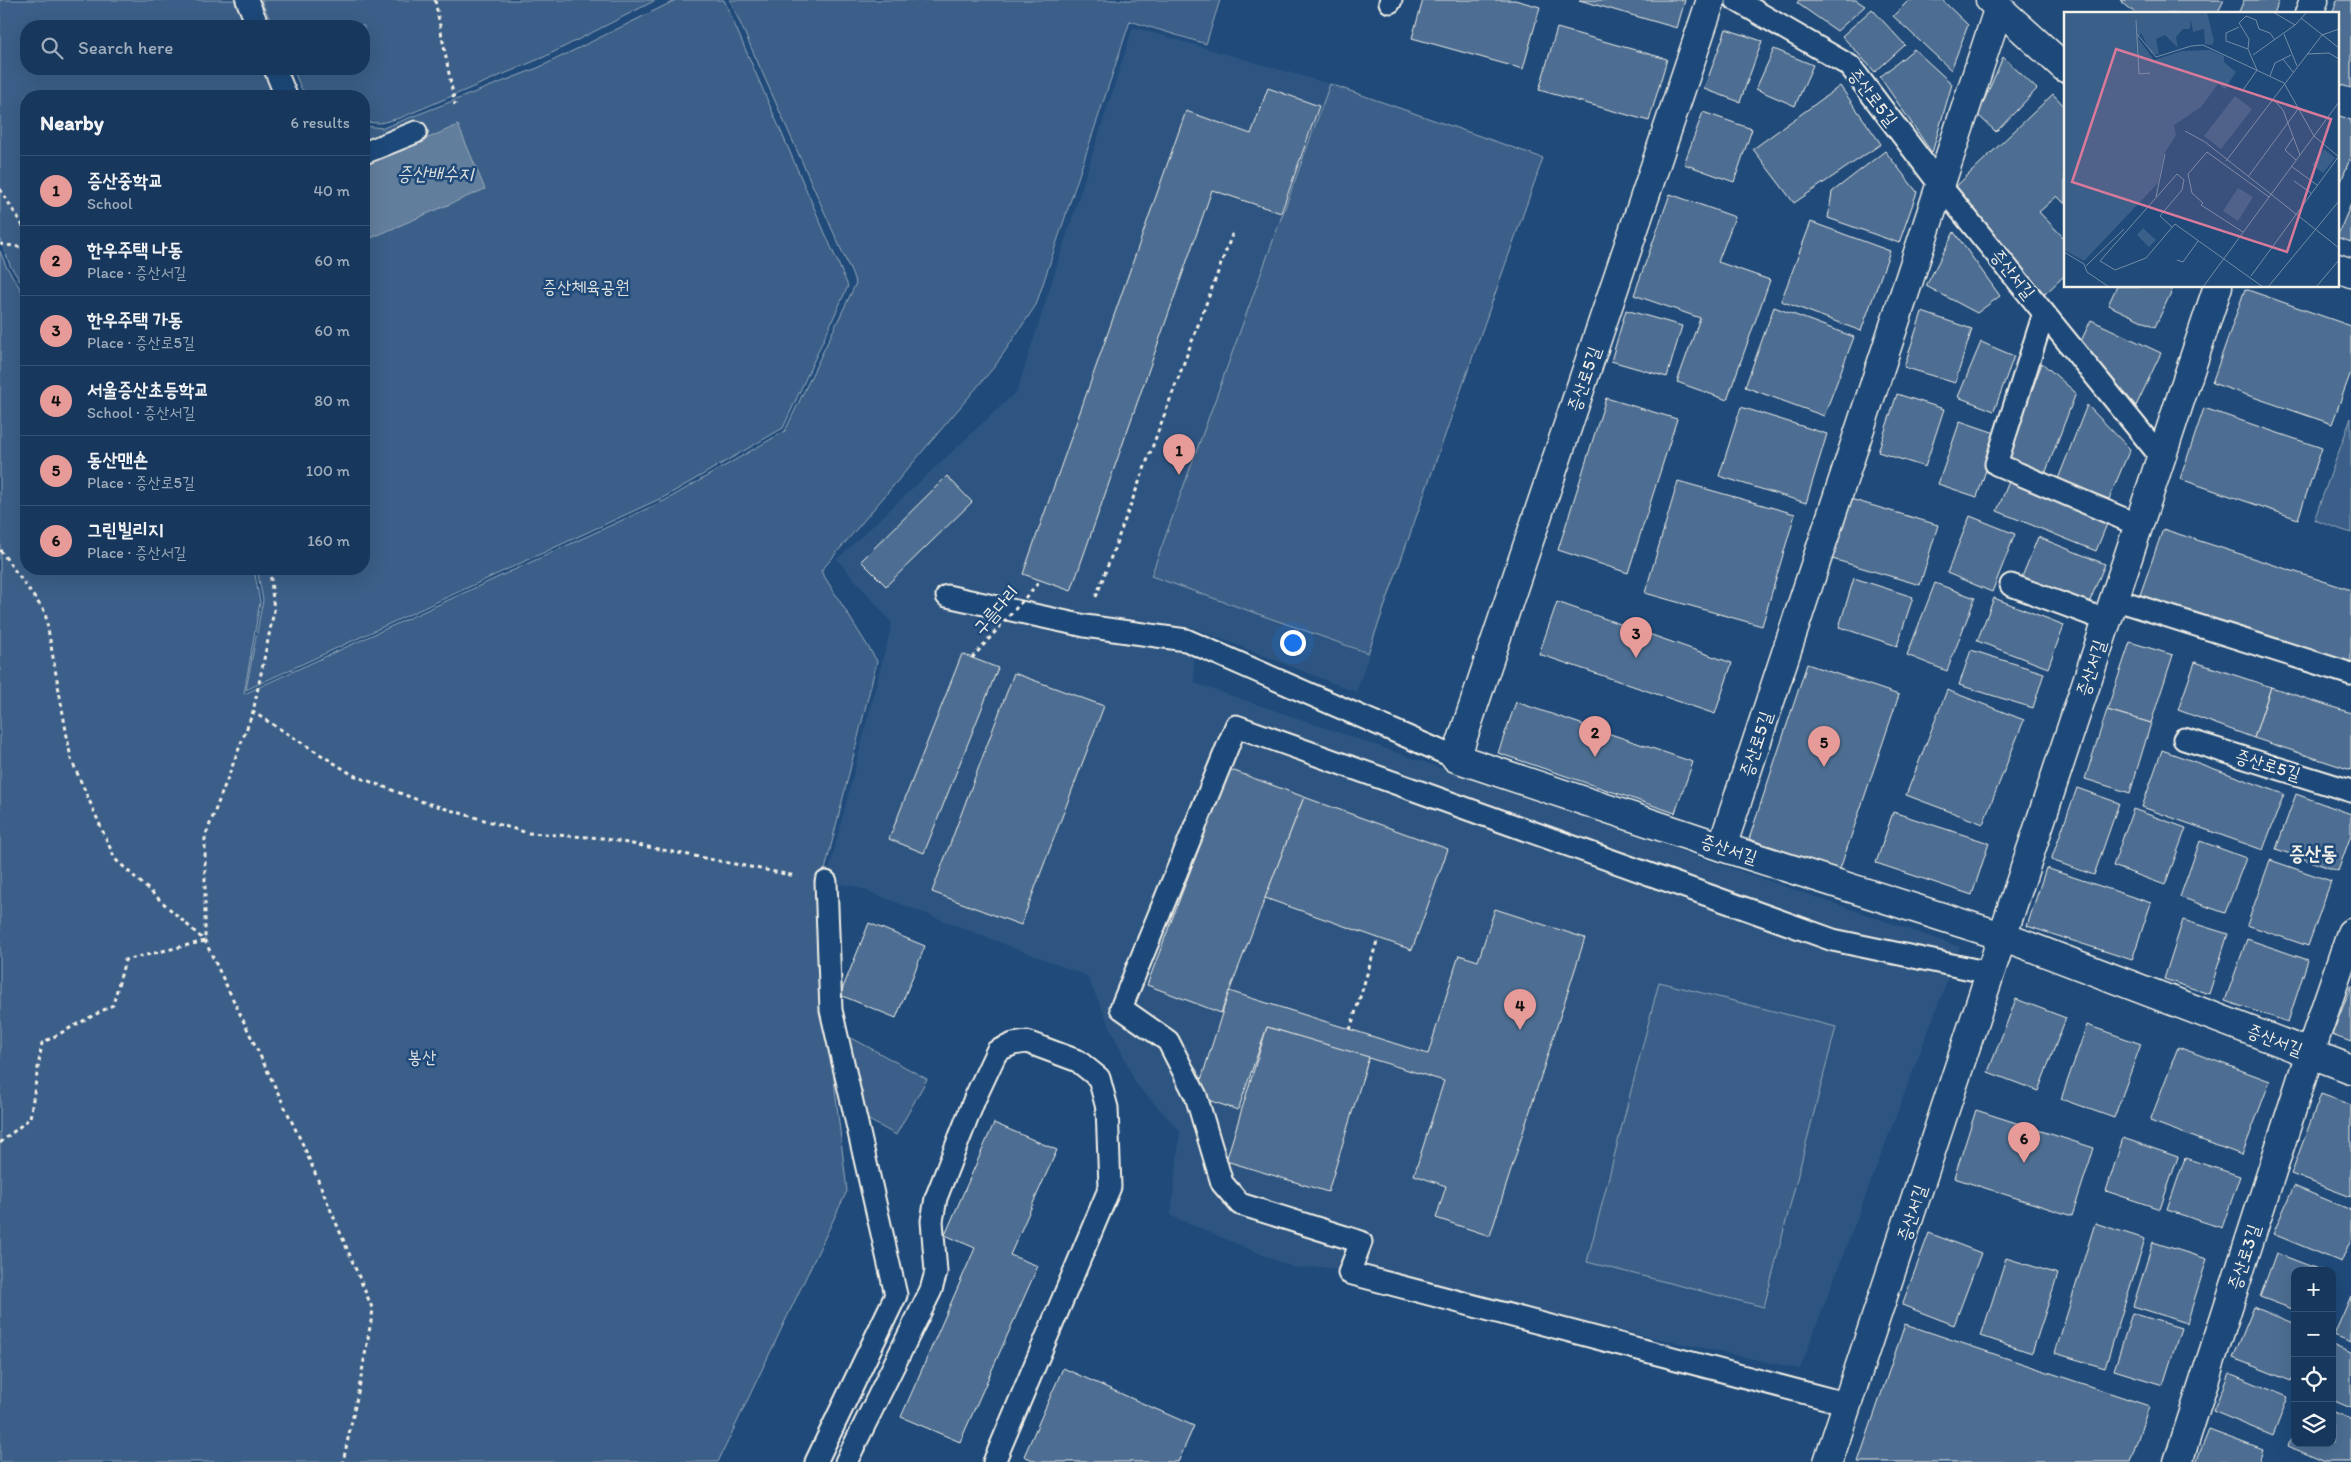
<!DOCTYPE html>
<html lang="en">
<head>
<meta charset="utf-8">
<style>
  :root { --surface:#17385c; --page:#244365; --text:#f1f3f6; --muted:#9eacbb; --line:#365272; --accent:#e69b98 }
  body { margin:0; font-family:Itim,"Poor Story",sans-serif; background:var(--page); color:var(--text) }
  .controls { position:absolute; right:15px; bottom:15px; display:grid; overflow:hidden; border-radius:10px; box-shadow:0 5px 20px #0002 }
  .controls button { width:45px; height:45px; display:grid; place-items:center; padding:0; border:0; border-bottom:1px solid var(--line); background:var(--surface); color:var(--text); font:25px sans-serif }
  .you { position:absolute; left:1292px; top:642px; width:18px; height:18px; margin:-12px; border:4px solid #fff; border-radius:50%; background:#1a73e8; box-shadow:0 0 0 8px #1a73e833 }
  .badge { display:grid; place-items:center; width:32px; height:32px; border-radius:50%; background:var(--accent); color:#111; font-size:16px; font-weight:700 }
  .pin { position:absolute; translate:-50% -41px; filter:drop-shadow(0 1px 2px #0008) }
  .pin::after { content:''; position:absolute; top:26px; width:18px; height:15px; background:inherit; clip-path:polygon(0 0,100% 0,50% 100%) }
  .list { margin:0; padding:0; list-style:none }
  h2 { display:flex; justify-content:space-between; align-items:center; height:65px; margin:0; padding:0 20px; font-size:21px }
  h2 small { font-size:16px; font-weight:400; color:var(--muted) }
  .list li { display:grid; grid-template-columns:32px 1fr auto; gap:15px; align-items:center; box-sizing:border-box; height:70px; padding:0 20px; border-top:1px solid var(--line) }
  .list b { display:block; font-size:19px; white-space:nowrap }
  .list p { margin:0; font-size:16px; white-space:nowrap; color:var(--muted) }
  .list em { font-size:16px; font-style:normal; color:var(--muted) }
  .icon { flex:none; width:28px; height:28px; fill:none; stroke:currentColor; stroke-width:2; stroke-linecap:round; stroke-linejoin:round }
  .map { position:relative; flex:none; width:2351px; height:1462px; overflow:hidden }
  .search { position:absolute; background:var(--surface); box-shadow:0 5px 20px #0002; left:20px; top:20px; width:350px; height:55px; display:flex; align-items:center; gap:12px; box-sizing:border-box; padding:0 18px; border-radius:20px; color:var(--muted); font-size:19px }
  .panel { position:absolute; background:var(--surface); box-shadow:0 5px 20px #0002; left:20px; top:90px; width:350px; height:485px; border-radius:20px }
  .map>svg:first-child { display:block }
</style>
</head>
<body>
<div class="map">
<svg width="2351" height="1462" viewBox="0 0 2351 1462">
  <rect width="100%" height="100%" fill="#1f4a7a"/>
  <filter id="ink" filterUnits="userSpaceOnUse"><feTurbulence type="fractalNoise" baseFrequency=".02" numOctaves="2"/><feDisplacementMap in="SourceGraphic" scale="10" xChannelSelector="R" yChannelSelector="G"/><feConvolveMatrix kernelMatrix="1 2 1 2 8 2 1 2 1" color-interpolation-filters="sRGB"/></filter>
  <g filter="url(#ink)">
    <polygon fill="#2d5581" points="1133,27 1330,84 1543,158 1356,692 1191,627 1195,683 1960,947 1800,1369 1323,1267 1294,1268 1171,1216 1180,1131 1136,1084 1087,976 854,886 826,882 892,623 837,559 1017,391"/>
    <g fill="#3a5f88" stroke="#97a8b8">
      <polygon points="0,0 253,0 265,26 26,26 26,69 284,69 293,91 298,96 26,96 26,291 10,265 0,239"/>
      <polygon points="261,0 656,0 544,57 400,118 380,123 364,122 364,96 309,96 301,88 293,69 364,69 364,26 273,26"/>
      <polygon points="676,0 724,0 848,286 783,428 666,496 246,690 263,600 257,569 364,569 364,126 383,128 540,67"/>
      <polygon points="730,0 1220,0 1206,44 1130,21 1036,305 995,366 821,571 877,661 821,886 827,1020 847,1191 718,1462 0,1462 0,251 6,266 26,298 26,569 254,569 260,602 244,694 666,500 785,431 856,283"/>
      <polygon points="1330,84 1543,158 1368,653 1151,576"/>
      <polygon points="2351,418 2351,533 2314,520"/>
      <polygon points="1659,982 1836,1027 1764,1307 1587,1262"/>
      <polygon points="848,1036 927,1079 896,1135 860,1115"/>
    </g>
    <polygon fill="#627e9d" stroke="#9cacbb" points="458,125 485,189 364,241 364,166"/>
    <g fill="#4d6e92" stroke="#f4f1e8">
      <polygon points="1423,0 1515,0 1540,7 1523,69 1412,38"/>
      <polygon points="1579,0 1685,0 1677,28"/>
      <polygon points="1799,0 1856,0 1865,6 1837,31 1797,3"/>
      <polygon points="1909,0 1942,0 1968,25 1951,70 1893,16"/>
      <polygon points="2120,0 2224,0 2217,14 2136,14"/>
      <polygon points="2244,0 2279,0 2274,14 2238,14"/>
      <polygon points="2337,0 2351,0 2351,88 2337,84 2337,14 2332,14"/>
      <polygon points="1872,9 1905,45 1875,72 1842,36"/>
      <polygon points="1557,28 1667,59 1649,121 1539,90"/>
      <polygon points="1726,29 1762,41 1740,102 1704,89"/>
      <polygon points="1774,49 1813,65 1795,106 1756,89"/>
      <polygon points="1914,49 1952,84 1932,153 1880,77"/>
      <polygon points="2003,57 2037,89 1996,132 1978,115"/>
      <polygon points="1840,86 1881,144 1794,203 1753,149"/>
      <polygon points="1268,88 1319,106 1281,213 1212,190 1071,591 1023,574 1186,111 1251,134"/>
      <polygon points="2053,94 2065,107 2065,204 2057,196 2039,212 2065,239 2065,275 2045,294 1948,194"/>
      <polygon points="1703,112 1752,129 1734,182 1684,164"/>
      <polygon points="2337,115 2351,120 2351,156 2337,192"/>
      <polygon points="1885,151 1917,192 1899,243 1828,218 1832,192"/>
      <polygon points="1670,194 1735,217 1718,262 1770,280 1727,400 1677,382 1700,318 1634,295"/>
      <polygon points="2351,204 2351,242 2337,237"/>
      <polygon points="1811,222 1890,251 1861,331 1781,301"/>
      <polygon points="1954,232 2000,296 1977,313 1926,286"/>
      <polygon points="2117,286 2174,286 2155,327 2108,305"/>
      <polygon points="2245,289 2351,326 2351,372 2332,424 2212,383"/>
      <polygon points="1774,307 1854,337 1824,416 1745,387"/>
      <polygon points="1626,310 1682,326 1667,377 1611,361"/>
      <polygon points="1922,312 1972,329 1955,383 1904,367"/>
      <polygon points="2091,320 2161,353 2136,406 2081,341"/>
      <polygon points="1981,342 2014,356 1994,411 1958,397"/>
      <polygon points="2042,363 2076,393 2045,474 2006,460"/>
      <polygon points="1897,394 1944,409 1925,467 1878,452"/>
      <polygon points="1606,398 1677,419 1628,573 1558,550"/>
      <polygon points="2087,405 2130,449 2109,499 2058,479"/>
      <polygon points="1741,407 1827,434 1806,503 1719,476"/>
      <polygon points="2204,408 2322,448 2298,519 2180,479"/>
      <polygon points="1960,421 1998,434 1977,497 1938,484"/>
      <polygon points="947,476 972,502 886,586 861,561"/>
      <polygon points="2010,479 2109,519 2096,551 1997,511"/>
      <polygon points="1678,481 1795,514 1762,626 1645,593"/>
      <polygon points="1847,498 1938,525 1920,585 1829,558"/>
      <polygon points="1970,516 2015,534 1992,592 1947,573"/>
      <polygon points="2163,529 2351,590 2351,662 2139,598"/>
      <polygon points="2038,537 2105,564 2089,603 2022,577"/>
      <polygon points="1854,578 1913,597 1897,646 1839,627"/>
      <polygon points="1935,583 1975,598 1947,671 1907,655"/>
      <polygon points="1994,598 2064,625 2048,668 1977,641"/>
      <polygon points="1557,602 1732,663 1715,714 1539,654"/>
      <polygon points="2130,642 2173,655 2151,723 2107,710"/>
      <polygon points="1971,650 2044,673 2033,708 1959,685"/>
      <polygon points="962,654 998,668 924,853 889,839"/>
      <polygon points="2195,662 2271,687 2254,738 2178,710"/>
      <polygon points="1807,664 1899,695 1840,869 1749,839"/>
      <polygon points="1014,673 1104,706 1021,925 932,892"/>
      <polygon points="2271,687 2351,713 2351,770 2254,738"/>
      <polygon points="1947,690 2024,720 1983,824 1906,795"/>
      <polygon points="1516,702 1693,762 1675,813 1498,753"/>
      <polygon points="2107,710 2151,723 2130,793 2085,779"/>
      <polygon points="2162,750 2284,794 2263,850 2142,807"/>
      <polygon points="1229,769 1304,797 1221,1013 1147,985"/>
      <polygon points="2077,788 2119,803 2094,875 2051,860"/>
      <polygon points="2296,794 2351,814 2351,835 2338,871 2276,849"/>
      <polygon points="1304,797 1448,849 1412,950 1265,898"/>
      <polygon points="2133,809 2186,828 2165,885 2113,866"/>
      <polygon points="1893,812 1989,843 1972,895 1876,863"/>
      <polygon points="2200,841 2246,858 2225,913 2180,897"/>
      <polygon points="2270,860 2331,881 2308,946 2247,925"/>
      <polygon points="2046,868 2151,903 2132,960 2027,926"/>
      <polygon points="1495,909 1585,938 1490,1236 1436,1218 1446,1186 1414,1175 1444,1081 1267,1027 1238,1110 1196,1096 1229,991 1428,1054 1459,955 1478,961"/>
      <polygon points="2183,920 2228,934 2209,994 2164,979"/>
      <polygon points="869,923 925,946 896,1018 840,995"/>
      <polygon points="2247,939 2308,960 2288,1022 2225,1001"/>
      <polygon points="2351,986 2351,1042 2332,1035"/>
      <polygon points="2016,999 2066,1018 2038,1091 1988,1072"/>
      <polygon points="2087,1025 2141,1044 2114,1118 2061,1099"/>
      <polygon points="1267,1027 1369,1057 1328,1192 1226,1161"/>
      <polygon points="2178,1047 2270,1081 2242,1155 2150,1121"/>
      <polygon points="2321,1094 2351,1105 2351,1197 2291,1174"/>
      <polygon points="1976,1110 2094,1148 2072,1216 1954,1178"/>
      <polygon points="994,1123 1057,1150 1010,1255 1038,1266 960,1442 901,1417 975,1248 945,1235"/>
      <polygon points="2123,1138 2178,1157 2160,1209 2106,1191"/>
      <polygon points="2185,1158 2240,1176 2222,1228 2167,1210"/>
      <polygon points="2294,1186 2351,1210 2351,1239 2341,1262 2273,1234"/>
      <polygon points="2095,1223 2145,1239 2105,1368 2055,1353"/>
      <polygon points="1929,1233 1981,1253 1954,1325 1902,1305"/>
      <polygon points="2153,1242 2207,1259 2187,1323 2133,1306"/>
      <polygon points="2276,1253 2323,1271 2295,1271 2295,1310 2260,1297"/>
      <polygon points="2006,1258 2058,1274 2032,1353 1981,1336"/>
      <polygon points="2351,1296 2351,1342 2334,1335"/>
      <polygon points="2254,1307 2295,1324 2295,1372 2291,1381 2233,1358"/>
      <polygon points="2132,1313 2181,1328 2163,1385 2114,1370"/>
      <polygon points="1905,1324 2149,1406 2130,1462 1858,1462"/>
      <polygon points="2332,1345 2351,1353 2351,1408 2332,1400"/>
      <polygon points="1063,1368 1194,1426 1178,1462 1037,1462 1024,1456"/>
      <polygon points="2229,1373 2288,1397 2273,1436 2213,1411"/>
      <polygon points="2332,1411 2351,1419 2351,1462 2325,1462 2288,1446 2295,1430 2295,1443 2332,1443"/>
      <polygon points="2209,1430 2263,1450 2259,1462 2196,1462"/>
    </g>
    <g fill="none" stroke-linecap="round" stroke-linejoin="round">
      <g stroke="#f4f1e8" stroke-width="25">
        <g id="service">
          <polyline points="247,0 258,26"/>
          <polyline points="1736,0 1850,66 1940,185 2161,457"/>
          <polyline points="1390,2 1391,0"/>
          <polyline points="275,69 286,96"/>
          <polyline points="364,153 416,132"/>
          <polyline points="2044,313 1996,464 2138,525"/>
          <polyline points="2011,585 2106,620"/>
          <polyline points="947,596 1085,626 1186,640 1456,758"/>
          <polyline points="2114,599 2351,674"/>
          <polyline points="2184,739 2351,791"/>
          <polyline points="1848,1404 1349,1273 1361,1242 1240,1204 1222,1183 1196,1096 1168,1041 1121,1008 1236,726 1833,940 1990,973"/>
          <polyline points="816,1462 896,1295 831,1010 826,882"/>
          <polyline points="846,1462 931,1290 936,1272 932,1221 936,1198 975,1098 997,1051 1013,1044 1027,1042 1078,1061 1099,1078 1107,1108 1110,1187 994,1462"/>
        </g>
      </g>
      <g stroke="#f4f1e8" stroke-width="31">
        <g id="minor">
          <polyline points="1711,0 1456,758 1722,847 2002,936 2351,1069"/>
          <polyline points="1990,0 2065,68"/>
          <polyline points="2337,268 2351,273"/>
          <polyline points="1722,847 1999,7"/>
          <polyline points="2178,1462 2310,1053 2351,933"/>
        </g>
      </g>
      <g stroke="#f4f1e8" stroke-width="31">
        <g id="tertiary">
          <polyline points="2309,14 2314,0"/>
          <polyline points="1828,1462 2218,286"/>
        </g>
      </g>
      <g stroke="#f4f1e8" stroke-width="3" stroke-dasharray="4 4" stroke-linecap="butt">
        <polyline points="435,0 455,105"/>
        <polyline points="0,189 26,231"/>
        <polyline points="0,244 26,248"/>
        <polyline points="0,550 45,612 71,759 115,859 205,941 304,1147 373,1310 360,1383 343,1462"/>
        <polyline points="270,569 274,611 253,712 353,775 423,802 528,833 602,838 796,876"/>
        <polyline points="1096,597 1233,232"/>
        <polyline points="1350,1030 1378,938"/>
        <polyline points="0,1143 30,1118 42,1043 113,1005 125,960 205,941 205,837 253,712"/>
      </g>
      <use href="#service" stroke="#1f4a7a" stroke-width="21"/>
      <use href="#minor" stroke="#1f4a7a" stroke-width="28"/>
      <use href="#tertiary" stroke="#1f4a7a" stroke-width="28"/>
      <polyline stroke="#f4f1e8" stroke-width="3" stroke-dasharray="4 4" stroke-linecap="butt" points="972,658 1041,580"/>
    </g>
  </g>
  <g text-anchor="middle" stroke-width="5" stroke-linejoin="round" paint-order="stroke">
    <g font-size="18" fill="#f4f1e8" stroke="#1f4a7a">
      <text transform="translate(1873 97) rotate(52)" y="6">증산로5길</text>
      <text transform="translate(2013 274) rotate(51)" y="6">증산서길</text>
      <text transform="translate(1584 379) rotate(-71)" y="6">증산로5길</text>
      <text transform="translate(996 610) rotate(-49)" y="6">구름다리</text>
      <text transform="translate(2091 668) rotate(-72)" y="6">증산서길</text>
      <text transform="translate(1756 744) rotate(-72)" y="6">증산로5길</text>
      <text transform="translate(2268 765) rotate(17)" y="6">증산로5길</text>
      <text transform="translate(1729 849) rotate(18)" y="6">증산서길</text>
      <text transform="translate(2275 1040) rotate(21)" y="6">증산서길</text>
      <text transform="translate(1912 1213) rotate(-72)" y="6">증산서길</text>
      <text transform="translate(2244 1257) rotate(-72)" y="6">증산로3길</text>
    </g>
    <g font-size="18" fill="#e1e2de" stroke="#1f4a7a">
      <text x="586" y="293">증산체육공원</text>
      <text x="422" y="1063">봉산</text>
    </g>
    <g font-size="19" font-style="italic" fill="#dee0dd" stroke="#1f4a7a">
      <text x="435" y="180">증산배수지</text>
    </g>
    <g font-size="20" font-weight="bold" fill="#f4f1e8" stroke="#1f4a7a">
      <text x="2313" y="860">증산동</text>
    </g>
  </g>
  <g transform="translate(2064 12)">
    <rect width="275" height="275" fill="#1f4a7a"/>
    <path d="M0 0H140L136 3 143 0 150 29 148 33 141 32 140 17 129 20 127 8 126 17H119L112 25 114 36 101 23 92 27 95 43 87 41 77 21 74 26 90 48 118 39 146 38 160 44V50L172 60 161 77 154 72 137 95 110 113 112 123 100 142 94 171 20 249 0 238ZM171 84 188 97 157 137 140 124ZM260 137 271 146 259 161 248 153ZM174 176 189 185 174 209 159 199ZM79 216 92 228 85 235 73 223Z" fill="#3a5f88"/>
    <path fill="none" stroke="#748da6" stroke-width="1" d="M209 0 231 13M237 6 275 36M72 8 75 62 86 61M175 15 162 21V29L184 37 193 58 179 78M73 22 92 45 127 34 139 33 220 71 250 124 275 145M220 22 233 54M184 37 185 27 175 11 182 4 192 8 195 17 206 21 211 28M243 42 265 41 275 47M189 43 231 13 243 0M219 47 229 60M206 64 211 51 227 43M209 87 219 98 236 143M121 119 141 130 275 236M229 126 221 138 232 148M162 149 258 23 275 17M227 154 253 173M184 165 234 97M230 169 247 181M92 185 101 142M108 215 96 204 118 178 120 168 113 162 36 249 51 258 82 246 111 212 199 275M179 220 137 193 139 191 128 181 124 162 143 140 205 185M0 240 20 252 23 260 45 275M113 248 119 250 134 229M22 254 60 217M187 264 275 144M139 275 275 90M204 275 275 189M252 275 275 248"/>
    <path fill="#d87a9a" fill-opacity="0.15" stroke="#d87a9a" stroke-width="2.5" d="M52 37 267 107 223 240 8 170Z"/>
    <rect width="275" height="275" fill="none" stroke="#f4f1e8" stroke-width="2.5"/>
  </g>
</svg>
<div class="controls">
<button>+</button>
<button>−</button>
<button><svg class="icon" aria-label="locate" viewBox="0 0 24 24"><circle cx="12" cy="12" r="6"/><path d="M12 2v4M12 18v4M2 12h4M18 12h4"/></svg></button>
<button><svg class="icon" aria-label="layers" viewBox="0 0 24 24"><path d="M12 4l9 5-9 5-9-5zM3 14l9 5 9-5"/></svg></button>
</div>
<div class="you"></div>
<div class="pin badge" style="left:1179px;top:475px">1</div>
<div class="pin badge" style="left:1595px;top:757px">2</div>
<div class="pin badge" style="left:1636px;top:658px">3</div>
<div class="pin badge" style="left:1520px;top:1030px">4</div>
<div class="pin badge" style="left:1824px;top:767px">5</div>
<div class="pin badge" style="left:2024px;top:1163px">6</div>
<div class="search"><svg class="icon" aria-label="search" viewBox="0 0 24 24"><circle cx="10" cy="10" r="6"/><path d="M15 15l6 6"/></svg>Search here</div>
<section class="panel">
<h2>Nearby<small>6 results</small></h2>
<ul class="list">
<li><span class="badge">1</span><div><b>증산중학교</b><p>School</p></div><em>40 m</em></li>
<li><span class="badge">2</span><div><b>한우주택 나동</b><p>Place · 증산서길</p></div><em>60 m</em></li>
<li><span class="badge">3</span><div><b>한우주택 가동</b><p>Place · 증산로5길</p></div><em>60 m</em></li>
<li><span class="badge">4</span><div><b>서울증산초등학교</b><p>School · 증산서길</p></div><em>80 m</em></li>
<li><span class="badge">5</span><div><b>동산맨숀</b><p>Place · 증산로5길</p></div><em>100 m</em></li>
<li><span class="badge">6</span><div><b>그린빌리지</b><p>Place · 증산서길</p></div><em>160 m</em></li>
</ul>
</section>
</div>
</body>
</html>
